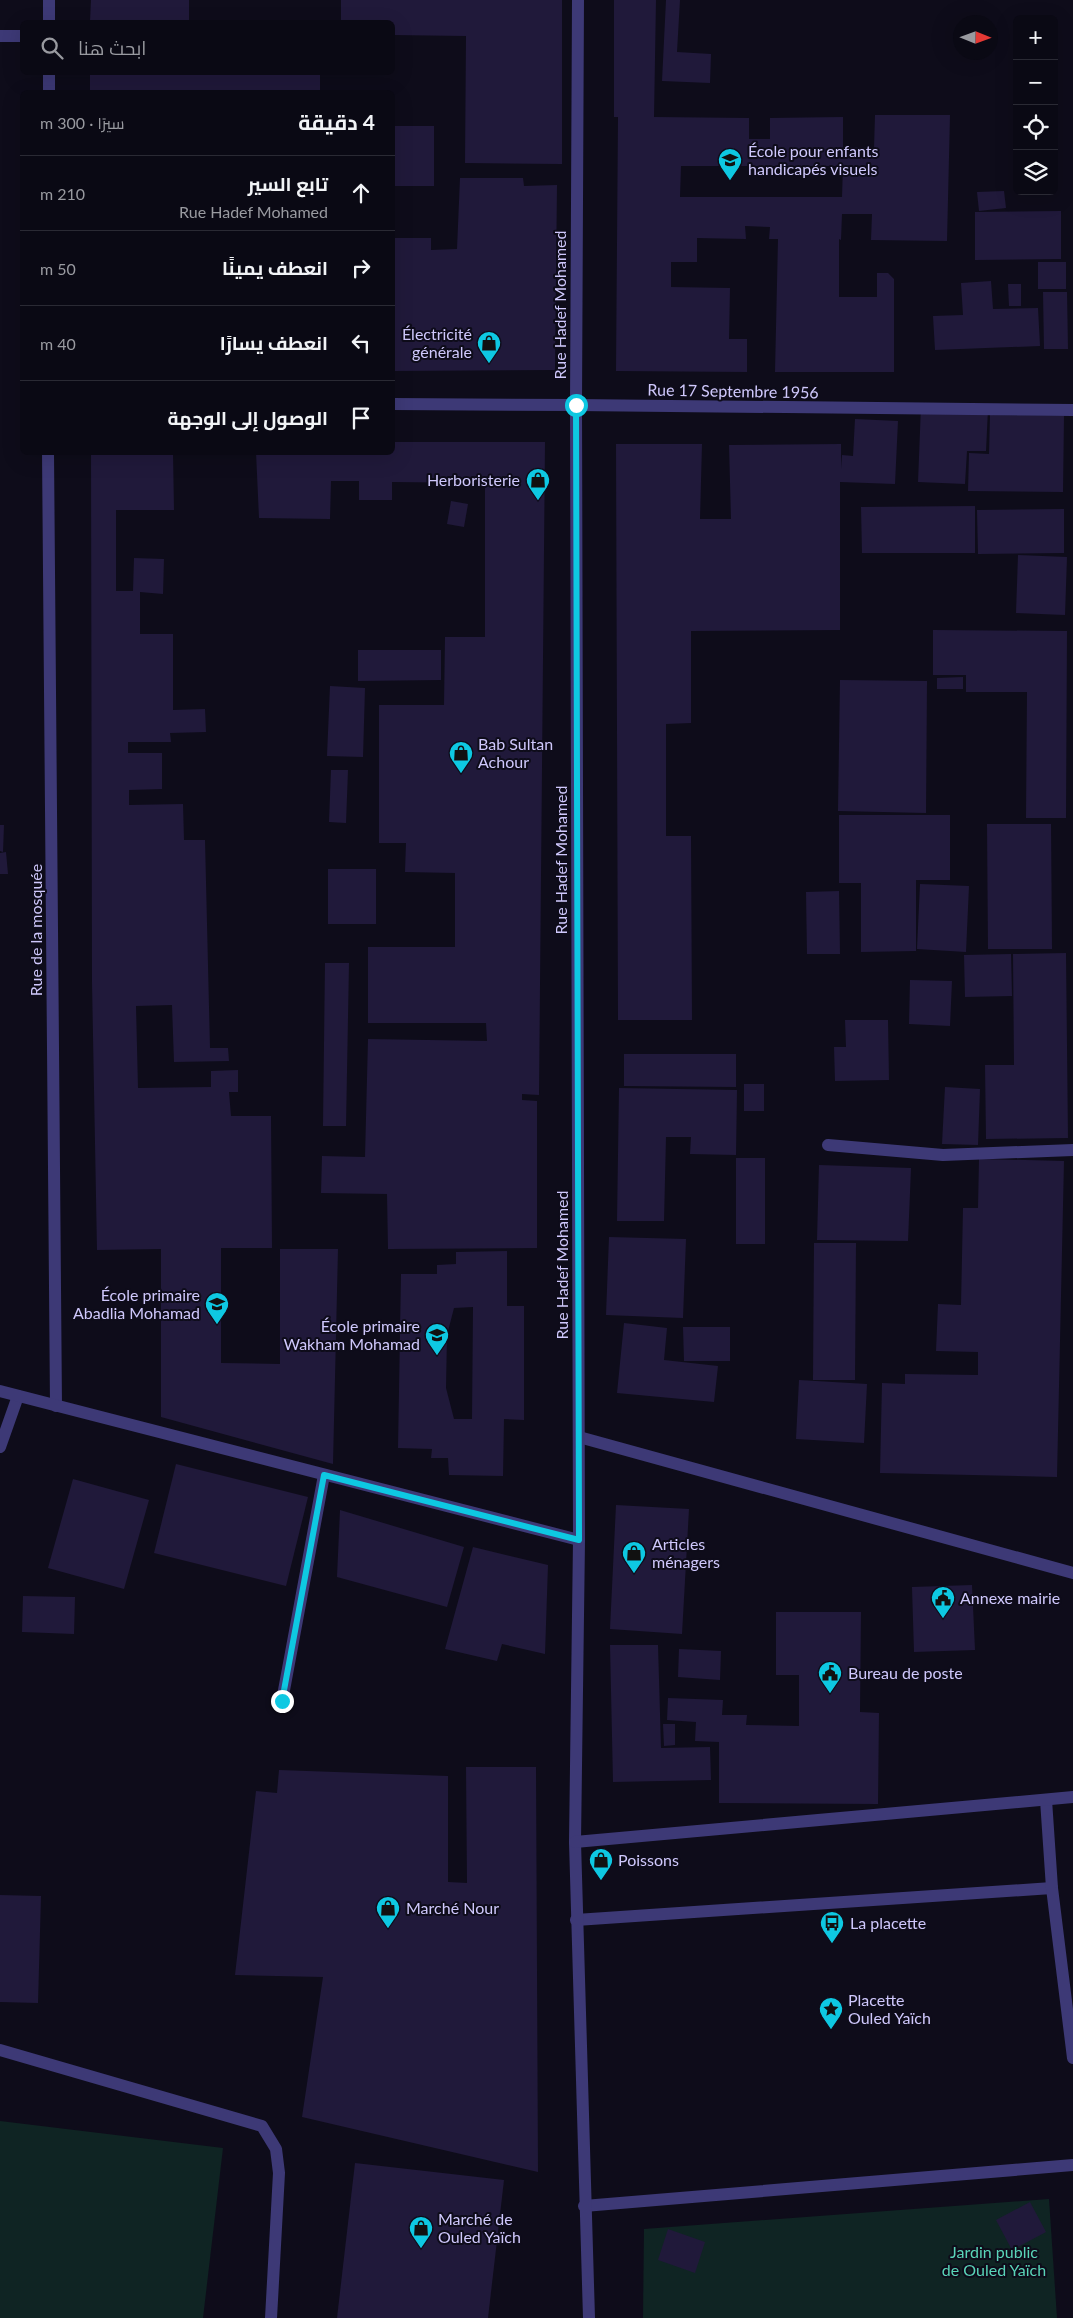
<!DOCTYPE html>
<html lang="ar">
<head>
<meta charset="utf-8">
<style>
  :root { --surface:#0a0914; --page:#13121d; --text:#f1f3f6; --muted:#999aa0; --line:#2a2a34 }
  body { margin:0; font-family:Lato,Cairo,sans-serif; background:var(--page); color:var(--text); direction:rtl }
  .controls { position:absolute; right:15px; top:15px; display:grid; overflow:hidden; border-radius:8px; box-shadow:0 5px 20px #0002 }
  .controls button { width:45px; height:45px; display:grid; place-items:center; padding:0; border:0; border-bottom:1px solid var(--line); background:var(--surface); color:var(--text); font:25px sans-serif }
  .compass { position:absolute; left:953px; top:15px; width:45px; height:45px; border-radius:50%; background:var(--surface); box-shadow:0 5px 20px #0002; rotate:91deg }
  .stop { position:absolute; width:15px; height:15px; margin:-11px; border:4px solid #0ec8e2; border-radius:50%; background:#fff }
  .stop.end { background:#0ec8e2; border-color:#fff; box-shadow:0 1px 5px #0008 }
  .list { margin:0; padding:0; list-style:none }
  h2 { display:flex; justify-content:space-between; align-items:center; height:65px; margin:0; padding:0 20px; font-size:21px }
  h2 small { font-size:16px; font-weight:400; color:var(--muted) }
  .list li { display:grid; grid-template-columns:32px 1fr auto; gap:15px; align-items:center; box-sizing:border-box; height:75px; padding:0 20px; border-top:1px solid var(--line) }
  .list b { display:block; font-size:19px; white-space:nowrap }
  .list p { margin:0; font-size:16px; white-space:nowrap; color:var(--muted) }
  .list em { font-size:16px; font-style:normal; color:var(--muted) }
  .icon { flex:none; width:28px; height:28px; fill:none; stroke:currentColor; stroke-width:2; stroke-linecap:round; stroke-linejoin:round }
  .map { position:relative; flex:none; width:1073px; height:2318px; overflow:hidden; direction:ltr }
  .search { position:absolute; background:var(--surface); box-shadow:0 5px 20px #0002; left:20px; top:20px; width:375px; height:55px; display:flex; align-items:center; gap:12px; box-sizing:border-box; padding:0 18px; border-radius:8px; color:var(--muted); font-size:19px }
  .panel { position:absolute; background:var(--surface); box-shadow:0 5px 20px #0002; left:20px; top:90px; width:375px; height:365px; border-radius:8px; direction:rtl }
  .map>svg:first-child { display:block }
</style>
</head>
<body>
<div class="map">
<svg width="1073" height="2318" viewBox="0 0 1073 2318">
  <rect width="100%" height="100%" fill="#0e0c1a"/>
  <g fill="#0f2423">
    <polygon points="0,2121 223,2148 203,2318 0,2318"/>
    <polygon points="1049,2199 1057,2318 643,2318 644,2229"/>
  </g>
  <g fill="#20193a" fill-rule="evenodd">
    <polygon points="91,0 189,0 189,22 90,22"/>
    <polygon points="341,0 562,0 562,164 465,163 466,36 392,35 392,22 341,22"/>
    <path d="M614 0H656L654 117 749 118V139H770V118L843 117V147L874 148 875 115H950L947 241 871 240 872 214H842L841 240 839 239V297H877V273H888L894 279V372H775L778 239H769L770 227 745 226 746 239 697 238V262H671V287L730 288 729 339H747V372L616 371 618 117H614ZM681 166H843L842 197H680Z"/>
    <polygon points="666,0 680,0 677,52 711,54 710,83 662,81"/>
    <rect x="90" y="72" width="230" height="20"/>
    <rect x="392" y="126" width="42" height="60"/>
    <polygon points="460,178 523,178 524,186 557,185 555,370 392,371 392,238 431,238 431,250 457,249"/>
    <polygon points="1004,191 1006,208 979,211 977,192"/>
    <polygon points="1061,211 1061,259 975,260 975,212"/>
    <rect x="1038" y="262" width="28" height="27"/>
    <polygon points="991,281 993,309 1038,308 1040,346 935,350 933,316 963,315 961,283"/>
    <polygon points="1008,284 1021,284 1021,306 1009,306"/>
    <polygon points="1043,292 1067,292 1068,349 1044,349"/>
    <polygon points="921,406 988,409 986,451 967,451 965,484 918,482"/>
    <polygon points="990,415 1064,416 1063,492 968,491 969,453 989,454"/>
    <polygon points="855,419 898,421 895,484 840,482 840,630 691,631 691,723 666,724 666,836 691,836 692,1020 618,1020 616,444 702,444 700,519 731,519 729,445 841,444 841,469 842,455 853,456"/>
    <polygon points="392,442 545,442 539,1095 522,1094 522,1100 537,1101 537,1248 388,1249 387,1194 321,1193 322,1156 365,1157 368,1039 487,1041 486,1023 368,1023 368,947 455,947 455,873 405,872 406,843 379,843 379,705 444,705 445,637 485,637 485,483 392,482 392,500 359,500 359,481 331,481 330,519 259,518 256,452 392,452"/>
    <polygon points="91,452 173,452 174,510 116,510 116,591 133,591 134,558 164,559 163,594 140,592 140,634 173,634 173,710 205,709 206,732 170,733 171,742 128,742 128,753 162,753 162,789 129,790 129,805 183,804 184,840 205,840 210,1048 228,1048 229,1061 174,1062 172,1005 136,1006 138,1088 211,1087 211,1071 238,1070 238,1092 229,1092 231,1116 271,1116 272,1248 221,1248 221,1363 280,1364 280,1249 338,1249 333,1464 161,1417 161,1249 97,1250 92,982"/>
    <polygon points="451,501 468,504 464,527 447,524"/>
    <polygon points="975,506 975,553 862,553 861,507"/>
    <polygon points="1064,509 1064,553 978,554 977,510"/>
    <polygon points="1018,555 1067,557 1065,615 1016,613"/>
    <polygon points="933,630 1067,631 1066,818 1026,818 1027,692 966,692 966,675 933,675"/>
    <polygon points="358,650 441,650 441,680 358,681"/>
    <polygon points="963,677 963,689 937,689 937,678"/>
    <polygon points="840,680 927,681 926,813 838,811"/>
    <polygon points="330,686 365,688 363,757 327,756"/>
    <polygon points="331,770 348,770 346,823 329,822"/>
    <polygon points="839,815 950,815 950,880 916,880 916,951 861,952 861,883 839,883"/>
    <polygon points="987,824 1051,824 1052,949 988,949"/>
    <polygon points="0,825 4,825 3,852 0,851"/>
    <polygon points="6,852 8,874 0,874 0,853"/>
    <rect x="328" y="869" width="48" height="55"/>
    <polygon points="920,884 969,886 966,952 917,949"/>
    <polygon points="839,891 840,954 807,954 806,892"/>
    <polygon points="1066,953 1068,1138 986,1139 985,1065 1014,1065 1013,954"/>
    <polygon points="1011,954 1012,996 965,997 964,955"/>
    <polygon points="325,963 349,963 346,1126 323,1126"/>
    <polygon points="910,980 952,981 950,1026 909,1024"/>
    <polygon points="845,1020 888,1020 889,1080 835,1081 834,1047 846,1047"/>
    <polygon points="624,1054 736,1054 736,1087 624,1086"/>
    <rect x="744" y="1084" width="20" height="27"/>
    <polygon points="945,1087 980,1089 978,1145 942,1144"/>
    <polygon points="619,1088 737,1090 736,1155 690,1154 691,1137 666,1137 664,1221 617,1221"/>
    <rect x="736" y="1158" width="29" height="86"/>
    <polygon points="979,1159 1064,1161 1057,1477 880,1473 882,1383 905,1384 905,1374 978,1375 978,1352 936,1351 938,1304 961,1305 963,1208 978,1208"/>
    <polygon points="819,1165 911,1168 908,1241 817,1240"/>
    <polygon points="609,1237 686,1239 683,1318 606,1315"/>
    <polygon points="814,1243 856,1243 855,1380 813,1380"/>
    <path d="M507 1251V1306H524V1420L504 1419 503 1476 449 1475 448 1458H431L432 1449 398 1448 401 1274H437V1265L456 1264V1252ZM473 1307 472 1419H454L446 1388 447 1335 454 1308Z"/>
    <polygon points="624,1323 667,1328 664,1360 718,1366 714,1402 617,1393"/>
    <polygon points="683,1327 730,1327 730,1361 684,1361"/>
    <polygon points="799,1380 867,1384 864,1443 796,1439"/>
    <polygon points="176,1464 308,1497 286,1586 154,1553"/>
    <polygon points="73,1479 149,1500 124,1589 48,1568"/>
    <polygon points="616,1505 689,1509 682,1634 610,1629"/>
    <polygon points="340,1510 464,1547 447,1607 337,1577"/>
    <polygon points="473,1547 548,1565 545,1654 502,1644 497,1661 445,1649"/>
    <polygon points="972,1585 975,1650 914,1652 912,1587"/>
    <polygon points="23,1596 75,1597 74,1634 22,1632"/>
    <polygon points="776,1612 861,1612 860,1712 879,1713 878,1804 719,1803 719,1742 695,1741 696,1722 667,1720 668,1698 723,1700 722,1715 747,1715 746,1725 799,1726 799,1675 776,1675"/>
    <polygon points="610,1645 658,1645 661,1748 710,1747 711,1780 613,1782"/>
    <polygon points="679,1649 721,1651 720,1680 678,1677"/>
    <polygon points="663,1724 675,1724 675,1745 664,1746"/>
    <polygon points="466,1767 536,1767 538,2172 302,2117 323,1977 235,1975 256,1791 277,1793 279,1770 448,1776 448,1882 467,1883"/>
    <polygon points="0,1895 41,1896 38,2003 0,2002"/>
    <polygon points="355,2163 504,2180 488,2318 337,2318"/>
    <polygon points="1030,2202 1046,2232 1012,2250 996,2220"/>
    <polygon points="668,2229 705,2242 695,2273 658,2260"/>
  </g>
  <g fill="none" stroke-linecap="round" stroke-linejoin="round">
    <g stroke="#3d3976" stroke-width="12">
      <polyline points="828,1145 943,1155 1073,1150"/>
      <polyline points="0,1447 18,1396"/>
      <polyline points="282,1701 324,1475"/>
      <polyline points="576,1920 1052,1888"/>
    </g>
    <g stroke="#3d3976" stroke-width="12">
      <polyline points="49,22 49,0"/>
      <polyline points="0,36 22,36"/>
      <polyline points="49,92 49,72"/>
      <polyline points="392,404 576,405"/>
      <polyline points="48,452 56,1406"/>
      <polyline points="579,1437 1073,1573"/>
      <polyline points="1046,1800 1052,1888 1073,2058"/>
      <polyline points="0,2050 262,2126 276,2149 279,2173 271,2318"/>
      <polyline points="584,2206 1073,2165"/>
    </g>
    <g stroke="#3d3976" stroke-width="12">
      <polyline points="578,0 576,405 579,1540 575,1842 589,2318"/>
      <polyline points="576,405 1073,410"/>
      <polyline points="0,1391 579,1540"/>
      <polyline points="575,1842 1073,1797"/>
    </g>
  </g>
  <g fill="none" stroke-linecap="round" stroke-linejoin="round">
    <polyline stroke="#0ec8e2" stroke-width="6" points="282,1701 324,1475 579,1540 576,405"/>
  </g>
  <defs>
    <g id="school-pin" transform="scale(1.25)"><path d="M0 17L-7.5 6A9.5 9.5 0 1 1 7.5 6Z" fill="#0ec8e2" stroke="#0e0c1a"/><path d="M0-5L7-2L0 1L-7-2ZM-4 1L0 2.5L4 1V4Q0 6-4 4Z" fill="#111"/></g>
    <g id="shop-pin" transform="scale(1.25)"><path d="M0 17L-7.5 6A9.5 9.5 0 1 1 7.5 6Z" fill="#0ec8e2" stroke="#0e0c1a"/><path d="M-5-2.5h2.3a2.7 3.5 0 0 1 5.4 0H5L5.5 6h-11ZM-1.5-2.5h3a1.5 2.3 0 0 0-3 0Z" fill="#111"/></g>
    <g id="civic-pin" transform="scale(1.25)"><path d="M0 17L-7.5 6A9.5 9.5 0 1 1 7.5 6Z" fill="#0ec8e2" stroke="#0e0c1a"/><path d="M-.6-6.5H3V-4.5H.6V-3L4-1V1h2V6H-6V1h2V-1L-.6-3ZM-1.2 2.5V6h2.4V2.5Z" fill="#111"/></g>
    <g id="bus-pin" transform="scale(1.25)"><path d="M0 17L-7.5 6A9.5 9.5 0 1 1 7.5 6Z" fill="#0ec8e2" stroke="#0e0c1a"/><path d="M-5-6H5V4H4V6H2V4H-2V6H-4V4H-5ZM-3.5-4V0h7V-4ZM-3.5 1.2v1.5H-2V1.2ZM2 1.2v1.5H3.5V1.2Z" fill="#111"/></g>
    <g id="sight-pin" transform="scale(1.25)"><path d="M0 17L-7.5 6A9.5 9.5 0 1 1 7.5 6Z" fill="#0ec8e2" stroke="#0e0c1a"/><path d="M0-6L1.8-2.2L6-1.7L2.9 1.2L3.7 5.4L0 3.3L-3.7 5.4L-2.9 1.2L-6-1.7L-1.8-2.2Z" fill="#111"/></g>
  </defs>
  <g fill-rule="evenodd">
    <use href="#school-pin" x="730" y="160"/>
    <use href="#shop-pin" x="489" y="343"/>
    <use href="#shop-pin" x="538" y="480"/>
    <use href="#shop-pin" x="461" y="753"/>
    <use href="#school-pin" x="217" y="1304"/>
    <use href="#school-pin" x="437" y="1335"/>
    <use href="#shop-pin" x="634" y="1553"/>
    <use href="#civic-pin" x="943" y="1598"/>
    <use href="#civic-pin" x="830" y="1673"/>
    <use href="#shop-pin" x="601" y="1860"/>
    <use href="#shop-pin" x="388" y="1908"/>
    <use href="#bus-pin" x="832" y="1923"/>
    <use href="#sight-pin" x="831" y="2009"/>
    <use href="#shop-pin" x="421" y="2228"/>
  </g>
  <g text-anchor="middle" stroke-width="4" stroke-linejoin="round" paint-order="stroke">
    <g font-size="16" fill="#cfc8fc" stroke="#0e0c1a" text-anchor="start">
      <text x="748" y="157">École pour enfants<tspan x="748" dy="18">handicapés visuels</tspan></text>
      <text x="472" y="340" text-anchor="end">Électricité<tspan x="472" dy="18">générale</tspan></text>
      <text x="520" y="486" text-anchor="end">Herboristerie</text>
      <text x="478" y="750">Bab Sultan<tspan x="478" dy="18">Achour</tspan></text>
      <text x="200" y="1301" text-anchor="end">École primaire<tspan x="200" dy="18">Abadlia Mohamad</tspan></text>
      <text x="420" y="1332" text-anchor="end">École primaire<tspan x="420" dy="18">Wakham Mohamad</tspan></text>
      <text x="652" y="1550">Articles<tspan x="652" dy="18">ménagers</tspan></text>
      <text x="960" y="1604">Annexe mairie</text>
      <text x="848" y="1679">Bureau de poste</text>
      <text x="618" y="1866">Poissons</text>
      <text x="406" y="1914">Marché Nour</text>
      <text x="850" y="1929">La placette</text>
      <text x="848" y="2006">Placette<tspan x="848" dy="18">Ouled Yaïch</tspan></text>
      <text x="438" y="2225">Marché de<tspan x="438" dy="18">Ouled Yaïch</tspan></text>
    </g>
    <g font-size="16" fill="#cfc8fc" stroke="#0e0c1a">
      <text transform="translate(560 305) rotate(-90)" y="6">Rue Hadef Mohamed</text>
      <text transform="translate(733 391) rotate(1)" y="6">Rue 17 Septembre 1956</text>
      <text transform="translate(561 860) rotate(-90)" y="6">Rue Hadef Mohamed</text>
      <text transform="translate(36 930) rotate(-90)" y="6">Rue de la mosquée</text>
      <text transform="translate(562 1265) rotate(-90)" y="6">Rue Hadef Mohamed</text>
    </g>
    <g font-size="16" fill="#5ad5b9" stroke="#0e0c1a">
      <text x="994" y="2258">Jardin public<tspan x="994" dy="18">de Ouled Yaïch</tspan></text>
    </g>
  </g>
</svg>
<div class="controls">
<button>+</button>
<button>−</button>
<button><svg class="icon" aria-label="locate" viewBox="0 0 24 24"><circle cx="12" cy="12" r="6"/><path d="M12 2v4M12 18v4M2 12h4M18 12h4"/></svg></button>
<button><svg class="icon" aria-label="layers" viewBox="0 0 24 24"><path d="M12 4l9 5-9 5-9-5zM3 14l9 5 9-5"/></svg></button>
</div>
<svg class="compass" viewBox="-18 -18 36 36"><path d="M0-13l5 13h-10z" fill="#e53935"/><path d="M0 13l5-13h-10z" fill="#999aa0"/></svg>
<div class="stop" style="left:576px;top:405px"></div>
<div class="stop end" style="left:282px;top:1701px"></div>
<div class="search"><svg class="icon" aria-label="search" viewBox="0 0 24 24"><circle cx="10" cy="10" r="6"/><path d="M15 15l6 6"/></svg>ابحث هنا</div>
<section class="panel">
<h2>4 دقيقة<small>سيرًا · 300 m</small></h2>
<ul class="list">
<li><svg class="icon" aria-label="ahead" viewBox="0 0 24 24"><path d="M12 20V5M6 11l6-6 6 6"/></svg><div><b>تابع السير</b><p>Rue Hadef Mohamed</p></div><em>210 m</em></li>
<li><svg class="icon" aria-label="right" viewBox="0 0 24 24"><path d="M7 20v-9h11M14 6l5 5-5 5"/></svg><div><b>انعطف يمينًا</b></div><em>50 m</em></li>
<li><svg class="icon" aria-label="left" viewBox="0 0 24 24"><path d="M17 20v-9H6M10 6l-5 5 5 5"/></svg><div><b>انعطف يسارًا</b></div><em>40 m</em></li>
<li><svg class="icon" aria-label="arrive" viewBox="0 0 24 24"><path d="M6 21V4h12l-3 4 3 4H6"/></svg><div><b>الوصول إلى الوجهة</b></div></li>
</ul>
</section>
</div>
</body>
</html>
